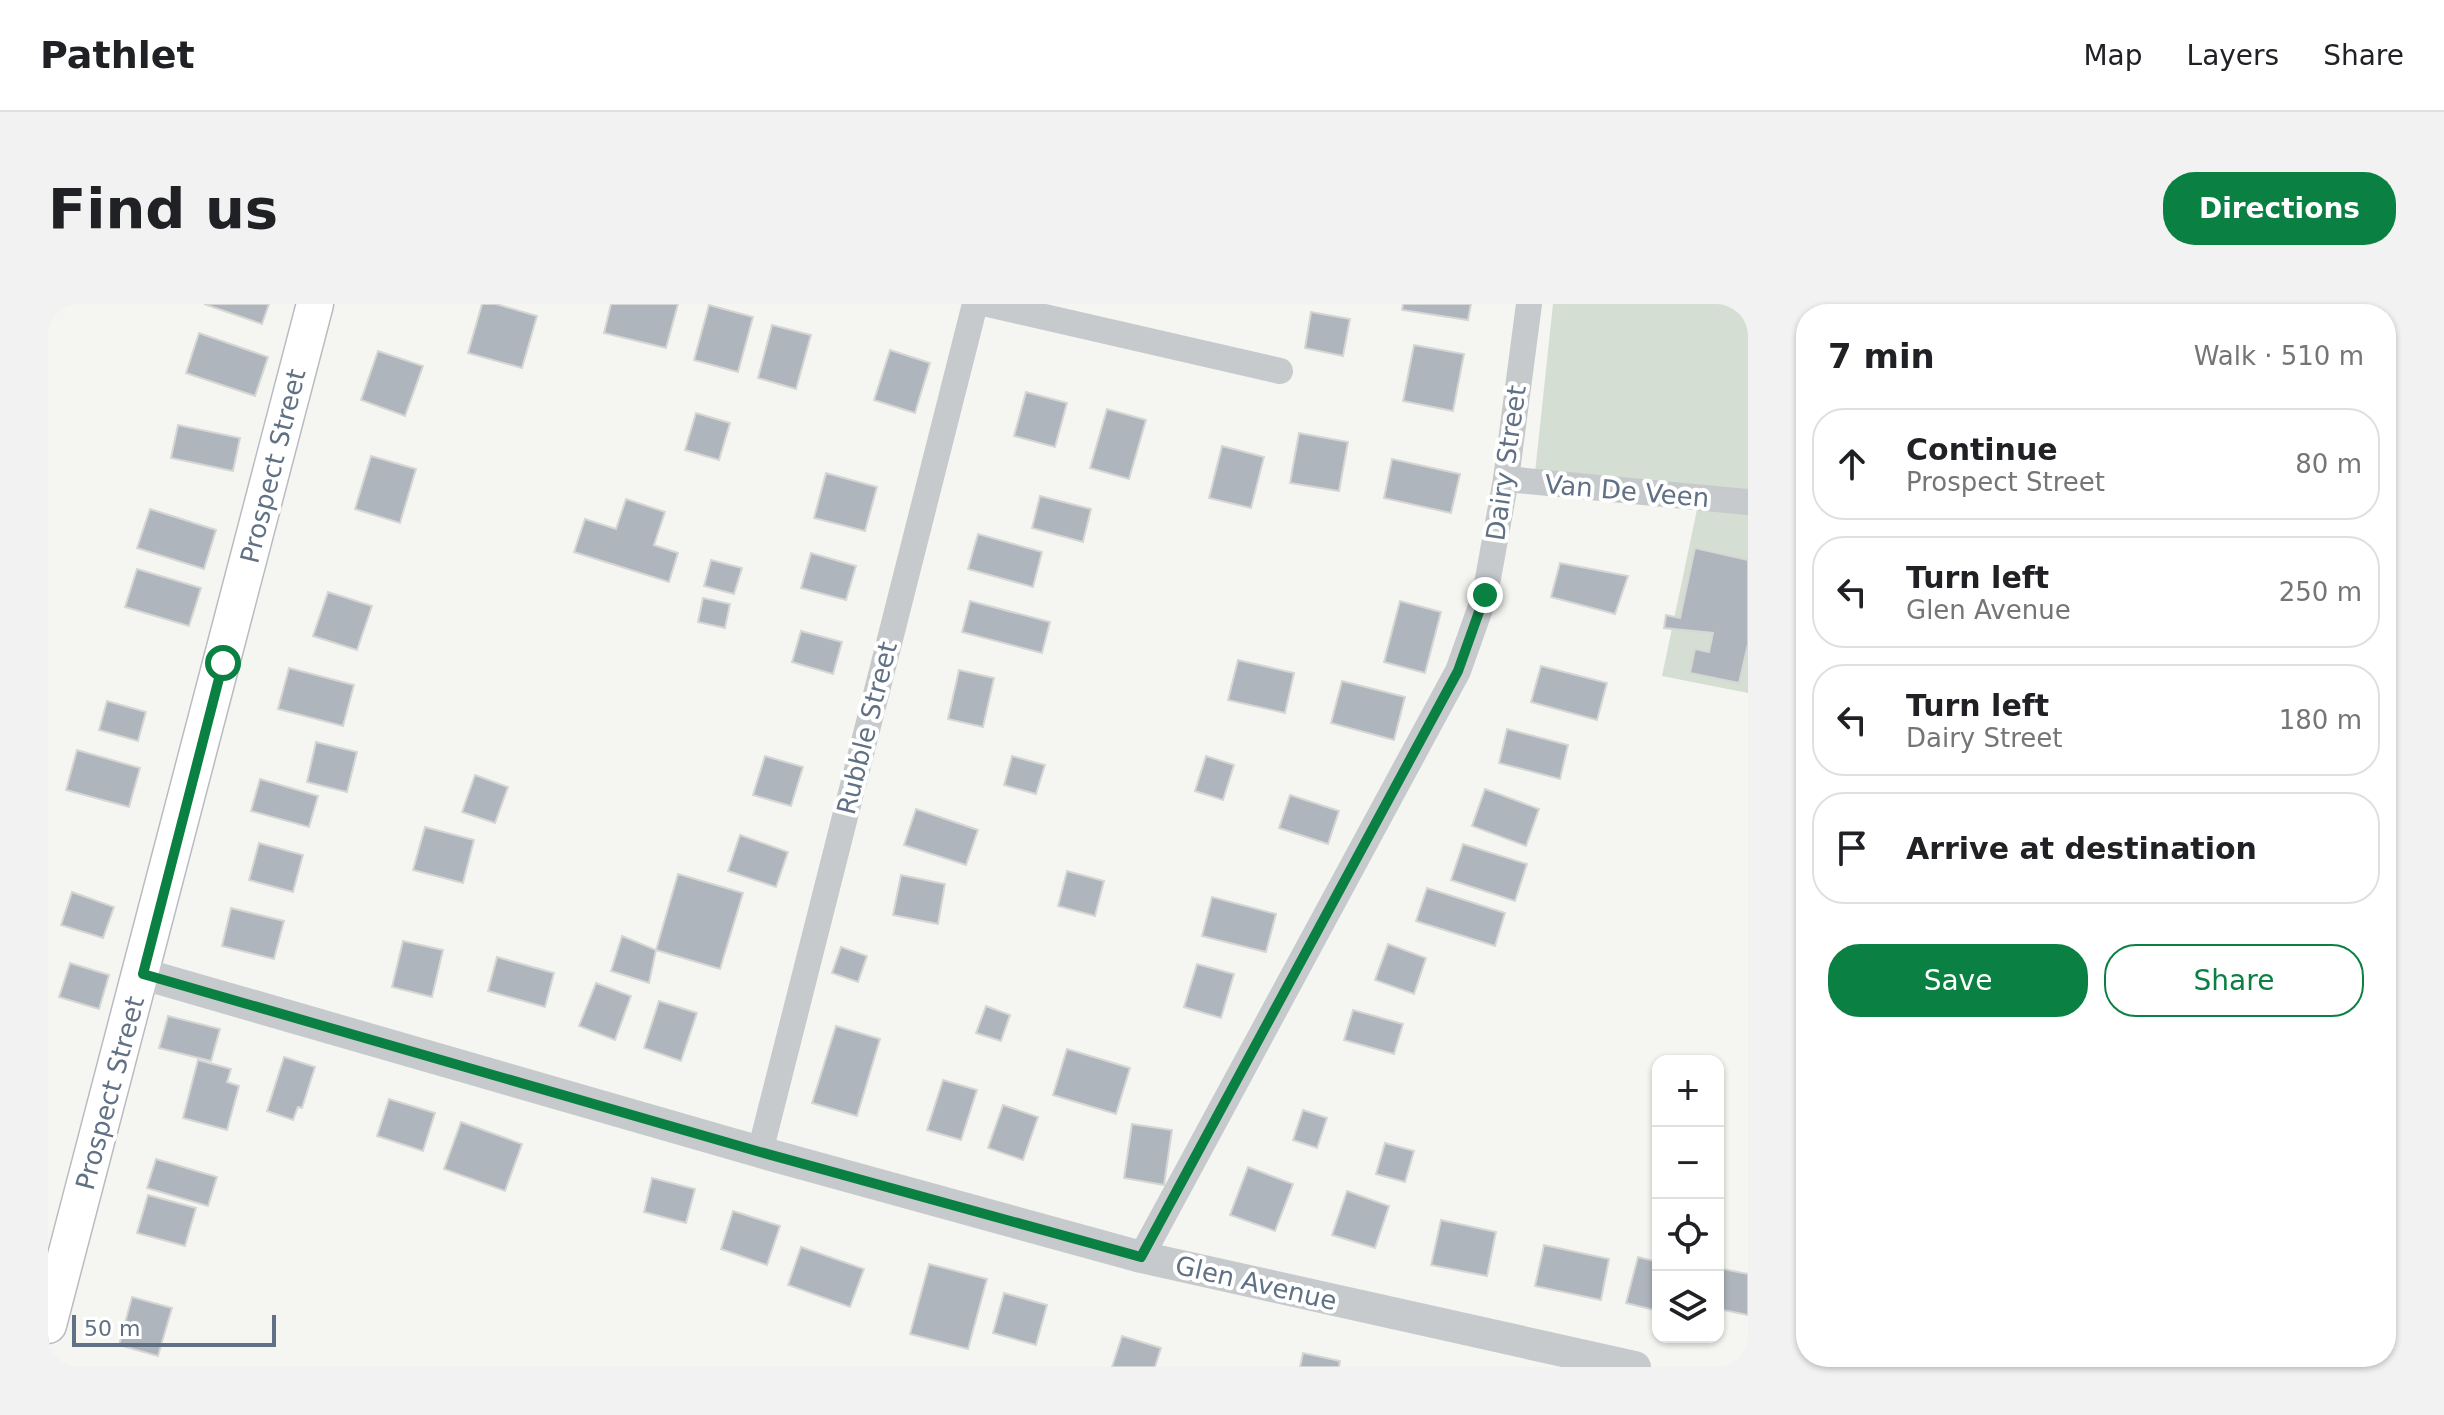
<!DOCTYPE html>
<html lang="en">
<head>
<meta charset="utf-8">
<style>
  :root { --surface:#fff; --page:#f2f2f2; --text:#202124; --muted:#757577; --line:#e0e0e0; --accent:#0b8043 }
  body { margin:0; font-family:"DejaVu Sans",sans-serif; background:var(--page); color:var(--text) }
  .controls { position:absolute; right:24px; bottom:24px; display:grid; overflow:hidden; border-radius:16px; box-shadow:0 2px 6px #0004 }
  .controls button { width:72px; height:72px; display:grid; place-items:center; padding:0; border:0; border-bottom:2px solid var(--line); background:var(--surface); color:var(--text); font:40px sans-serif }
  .scale { position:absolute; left:24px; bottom:20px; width:204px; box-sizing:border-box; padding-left:8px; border:4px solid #617185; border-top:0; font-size:22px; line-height:28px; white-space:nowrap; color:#617185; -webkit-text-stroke:6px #fff; paint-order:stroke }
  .stop { position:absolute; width:24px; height:24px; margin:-18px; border:6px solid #0b8043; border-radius:50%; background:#fff }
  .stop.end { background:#0b8043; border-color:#fff; box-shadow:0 2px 8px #0008 }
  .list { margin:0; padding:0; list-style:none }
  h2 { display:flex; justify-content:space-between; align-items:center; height:104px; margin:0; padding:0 32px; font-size:34px }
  h2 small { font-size:26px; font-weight:400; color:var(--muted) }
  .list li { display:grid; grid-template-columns:52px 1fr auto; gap:24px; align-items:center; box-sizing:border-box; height:112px; margin:0 16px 16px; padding:0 16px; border:2px solid var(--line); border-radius:32px }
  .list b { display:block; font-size:30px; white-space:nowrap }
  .list p { margin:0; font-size:26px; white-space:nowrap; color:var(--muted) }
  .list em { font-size:26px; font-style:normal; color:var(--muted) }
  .actions { display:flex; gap:16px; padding:24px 32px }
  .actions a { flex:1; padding:18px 0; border:2px solid var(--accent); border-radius:32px; text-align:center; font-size:28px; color:var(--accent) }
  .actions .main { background:var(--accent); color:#fff }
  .icon { flex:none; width:44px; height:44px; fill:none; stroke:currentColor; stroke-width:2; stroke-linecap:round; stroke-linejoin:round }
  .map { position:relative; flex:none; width:1700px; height:1063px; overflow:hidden; border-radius:32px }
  header { display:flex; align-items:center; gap:48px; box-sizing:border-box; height:112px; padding:0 40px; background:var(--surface); border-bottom:2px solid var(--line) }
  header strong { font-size:38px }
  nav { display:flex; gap:44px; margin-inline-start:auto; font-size:28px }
  .intro { display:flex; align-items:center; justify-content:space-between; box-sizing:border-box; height:192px; padding:0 48px }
  h1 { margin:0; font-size:56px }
  .button { padding:20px 36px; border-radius:32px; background:var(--accent); color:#fff; font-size:28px; font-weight:700 }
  main { display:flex; gap:48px; padding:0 48px }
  aside { flex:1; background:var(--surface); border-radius:32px; box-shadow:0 2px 6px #0004 }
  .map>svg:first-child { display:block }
</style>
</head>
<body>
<header>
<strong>Pathlet</strong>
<nav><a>Map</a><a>Layers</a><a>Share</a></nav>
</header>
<div class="intro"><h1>Find us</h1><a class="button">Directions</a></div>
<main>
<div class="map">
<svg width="1700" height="1063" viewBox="0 0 1700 1063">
  <rect width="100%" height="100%" fill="#f5f6f1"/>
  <polygon fill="#d5ded2" points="1505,0 1700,0 1700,389 1614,372 1651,196 1486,178"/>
  <g fill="#aeb5bc" stroke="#d6d7d4" stroke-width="2">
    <polygon points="156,0 221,0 214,20"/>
    <polygon points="434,0 448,0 489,12 474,64 420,49"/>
    <polygon points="563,0 630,0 618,44 556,29"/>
    <polygon points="1355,0 1423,0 1420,16 1354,6"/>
    <polygon points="661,1 705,13 690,68 646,56"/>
    <polygon points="1263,8 1302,15 1295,52 1257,44"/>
    <polygon points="724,21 763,31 748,85 710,74"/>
    <polygon points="151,29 220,53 207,92 138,69"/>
    <polygon points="1366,41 1416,50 1405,107 1355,97"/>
    <polygon points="842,46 882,59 867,109 826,96"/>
    <polygon points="330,47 375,62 357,112 313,96"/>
    <polygon points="978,88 1019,99 1007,143 966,132"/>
    <polygon points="1059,105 1098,116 1081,175 1042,164"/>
    <polygon points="648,109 682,119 671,156 637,146"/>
    <polygon points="130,121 192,134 185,167 123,154"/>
    <polygon points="1251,129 1300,138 1291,187 1242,179"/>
    <polygon points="1174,142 1216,153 1203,204 1161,194"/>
    <polygon points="323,152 368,165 352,219 307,205"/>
    <polygon points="1344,155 1412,170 1403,209 1336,194"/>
    <polygon points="778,169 829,183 817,227 766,214"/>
    <polygon points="992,192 1043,205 1035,238 984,224"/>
    <polygon points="578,195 617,208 606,241 630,249 621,278 526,248 537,215 568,225"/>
    <polygon points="102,205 168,226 156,265 89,244"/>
    <polygon points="930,230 994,248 985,283 920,265"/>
    <polygon points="1647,244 1700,256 1700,340 1691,379 1642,369 1647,345 1661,348 1665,329 1616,324 1618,311 1632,314"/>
    <polygon points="763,249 808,262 798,296 753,284"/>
    <polygon points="663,256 694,264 686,290 656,282"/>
    <polygon points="1512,259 1580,272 1567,310 1503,293"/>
    <polygon points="89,265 153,284 141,322 77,303"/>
    <polygon points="280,288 324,302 309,346 265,332"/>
    <polygon points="655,294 682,300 677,324 650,318"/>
    <polygon points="922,297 1002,318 994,349 914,328"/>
    <polygon points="1352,297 1393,308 1377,369 1336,358"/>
    <polygon points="753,327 794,338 785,370 744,358"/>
    <polygon points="1190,356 1246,369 1237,409 1180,396"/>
    <polygon points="1493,362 1559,379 1549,416 1483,398"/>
    <polygon points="241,364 306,381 295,422 230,405"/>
    <polygon points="911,366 946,374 935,423 900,415"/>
    <polygon points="1294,377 1357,393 1346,436 1283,419"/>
    <polygon points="59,397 98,408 90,437 51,426"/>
    <polygon points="1459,425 1520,441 1512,475 1451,459"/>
    <polygon points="268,438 309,448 299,488 259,478"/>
    <polygon points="29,446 92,464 81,503 18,486"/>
    <polygon points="717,452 755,463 743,502 705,491"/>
    <polygon points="964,452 997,461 988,490 956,481"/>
    <polygon points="1158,452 1186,461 1175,496 1147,487"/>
    <polygon points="427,471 460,483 447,519 414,508"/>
    <polygon points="212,475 270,492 261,523 203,507"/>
    <polygon points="1437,485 1491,505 1478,542 1424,522"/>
    <polygon points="1242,491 1291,507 1280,540 1231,524"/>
    <polygon points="868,505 930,526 918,561 856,541"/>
    <polygon points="377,523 426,536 415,579 365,566"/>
    <polygon points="692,531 740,548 728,583 680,567"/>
    <polygon points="211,539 255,551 245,588 201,576"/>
    <polygon points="1415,540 1479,560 1467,597 1403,576"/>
    <polygon points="1019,567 1056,577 1047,612 1010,602"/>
    <polygon points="630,570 695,589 672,665 608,646"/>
    <polygon points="853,571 897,580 890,620 845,611"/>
    <polygon points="1379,584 1457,609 1447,642 1368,617"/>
    <polygon points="24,588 66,603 55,634 13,621"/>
    <polygon points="1164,593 1228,610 1218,648 1154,632"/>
    <polygon points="183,604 236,617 226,655 174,642"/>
    <polygon points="574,632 608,646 601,679 563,667"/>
    <polygon points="355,637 395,646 384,693 344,683"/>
    <polygon points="1340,640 1378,654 1366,690 1327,676"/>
    <polygon points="793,643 819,652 810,678 784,669"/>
    <polygon points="449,653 506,669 497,703 440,687"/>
    <polygon points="22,659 61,671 51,705 11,693"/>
    <polygon points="1149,660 1186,670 1173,714 1136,703"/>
    <polygon points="548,679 583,692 567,736 531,722"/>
    <polygon points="611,697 649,709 633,757 596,744"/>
    <polygon points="938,702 962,711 953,737 928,729"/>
    <polygon points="1305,706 1355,720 1346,750 1296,736"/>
    <polygon points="120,712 172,725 163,757 111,744"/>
    <polygon points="788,722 832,735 809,812 764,799"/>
    <polygon points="1019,745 1082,764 1068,810 1005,791"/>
    <polygon points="236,753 267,763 254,804 250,803 245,816 219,807"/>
    <polygon points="150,756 183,765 179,778 191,782 179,826 135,814"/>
    <polygon points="895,776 929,786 913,836 879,826"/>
    <polygon points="341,795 387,809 375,847 329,832"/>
    <polygon points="955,801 990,813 975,856 940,844"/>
    <polygon points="1255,806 1279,814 1269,844 1245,836"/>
    <polygon points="413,818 474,840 457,887 396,865"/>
    <polygon points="1084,820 1124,826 1116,881 1076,874"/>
    <polygon points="1337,839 1366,847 1357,878 1328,870"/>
    <polygon points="108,855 169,873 160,902 99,884"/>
    <polygon points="1200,863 1245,880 1227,927 1182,911"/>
    <polygon points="604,874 647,885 638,919 596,908"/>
    <polygon points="1299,887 1341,902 1327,944 1284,931"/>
    <polygon points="100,891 148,904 137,942 89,929"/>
    <polygon points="685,907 732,922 719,961 673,945"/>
    <polygon points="1393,916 1448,928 1439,972 1383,961"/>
    <polygon points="1496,941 1561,955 1553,996 1487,982"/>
    <polygon points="753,943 816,965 802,1003 740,981"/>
    <polygon points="1590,953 1610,958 1610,1007 1578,999"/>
    <polygon points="881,960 939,975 920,1045 862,1030"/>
    <polygon points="1670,964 1700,970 1700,1011 1670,1005"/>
    <polygon points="956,989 999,1001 988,1041 945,1029"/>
    <polygon points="84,993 124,1004 110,1052 71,1041"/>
    <polygon points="1074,1032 1113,1044 1107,1063 1064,1063"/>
    <polygon points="1255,1049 1292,1057 1291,1063 1252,1063"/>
  </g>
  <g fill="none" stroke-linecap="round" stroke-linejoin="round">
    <g stroke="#b8bcc2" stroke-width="39">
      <polyline id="secondary" points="0,1021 267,0"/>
    </g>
    <g stroke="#c7cacd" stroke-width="26">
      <polyline points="940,0 1232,67"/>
      <polyline points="1458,175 1700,198"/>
      <polyline points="712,848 927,0"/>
      <polyline points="1093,953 1410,367 1437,291 1458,175 1481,0"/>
    </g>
    <polyline stroke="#c7cacd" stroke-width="32" points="95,670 712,848 1093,953 1587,1063"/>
    <use href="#secondary" stroke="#fff" stroke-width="36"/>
  </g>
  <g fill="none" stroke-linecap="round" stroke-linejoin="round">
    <polyline stroke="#0b8043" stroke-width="10" points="175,359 95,670 712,848 1093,953 1410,367 1437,291"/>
  </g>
  <g text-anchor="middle" stroke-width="8" stroke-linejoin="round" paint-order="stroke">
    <g font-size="26" fill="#617185" stroke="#fff">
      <text transform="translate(1458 159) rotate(-82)" y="9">Dairy Street</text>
      <text transform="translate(225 162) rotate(-76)" y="9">Prospect Street</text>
      <text transform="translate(1579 187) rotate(5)" y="9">Van De Veen</text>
      <text transform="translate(819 424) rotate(-76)" y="9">Rubble Street</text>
      <text transform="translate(62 789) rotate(-75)" y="9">Prospect Street</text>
      <text transform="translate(1208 979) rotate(13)" y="9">Glen Avenue</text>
    </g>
  </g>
</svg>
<div class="controls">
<button>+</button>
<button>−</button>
<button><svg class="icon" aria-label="locate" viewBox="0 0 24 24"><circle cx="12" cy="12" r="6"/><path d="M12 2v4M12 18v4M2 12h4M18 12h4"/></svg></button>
<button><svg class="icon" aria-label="layers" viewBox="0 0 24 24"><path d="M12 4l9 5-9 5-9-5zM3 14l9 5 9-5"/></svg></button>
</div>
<div class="scale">50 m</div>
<div class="stop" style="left:175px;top:359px"></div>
<div class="stop end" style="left:1437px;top:291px"></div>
</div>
<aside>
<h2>7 min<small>Walk · 510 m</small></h2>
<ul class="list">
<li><svg class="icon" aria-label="ahead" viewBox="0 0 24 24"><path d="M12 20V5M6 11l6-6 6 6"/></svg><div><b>Continue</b><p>Prospect Street</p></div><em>80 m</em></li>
<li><svg class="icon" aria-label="left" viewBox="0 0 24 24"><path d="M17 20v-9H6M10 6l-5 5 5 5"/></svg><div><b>Turn left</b><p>Glen Avenue</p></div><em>250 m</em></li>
<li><svg class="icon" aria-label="left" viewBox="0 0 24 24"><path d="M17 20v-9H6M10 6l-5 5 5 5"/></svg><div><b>Turn left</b><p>Dairy Street</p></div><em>180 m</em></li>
<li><svg class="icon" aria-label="arrive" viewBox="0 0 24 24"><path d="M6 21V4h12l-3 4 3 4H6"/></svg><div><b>Arrive at destination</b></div></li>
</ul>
<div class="actions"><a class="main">Save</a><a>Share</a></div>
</aside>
</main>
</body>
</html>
